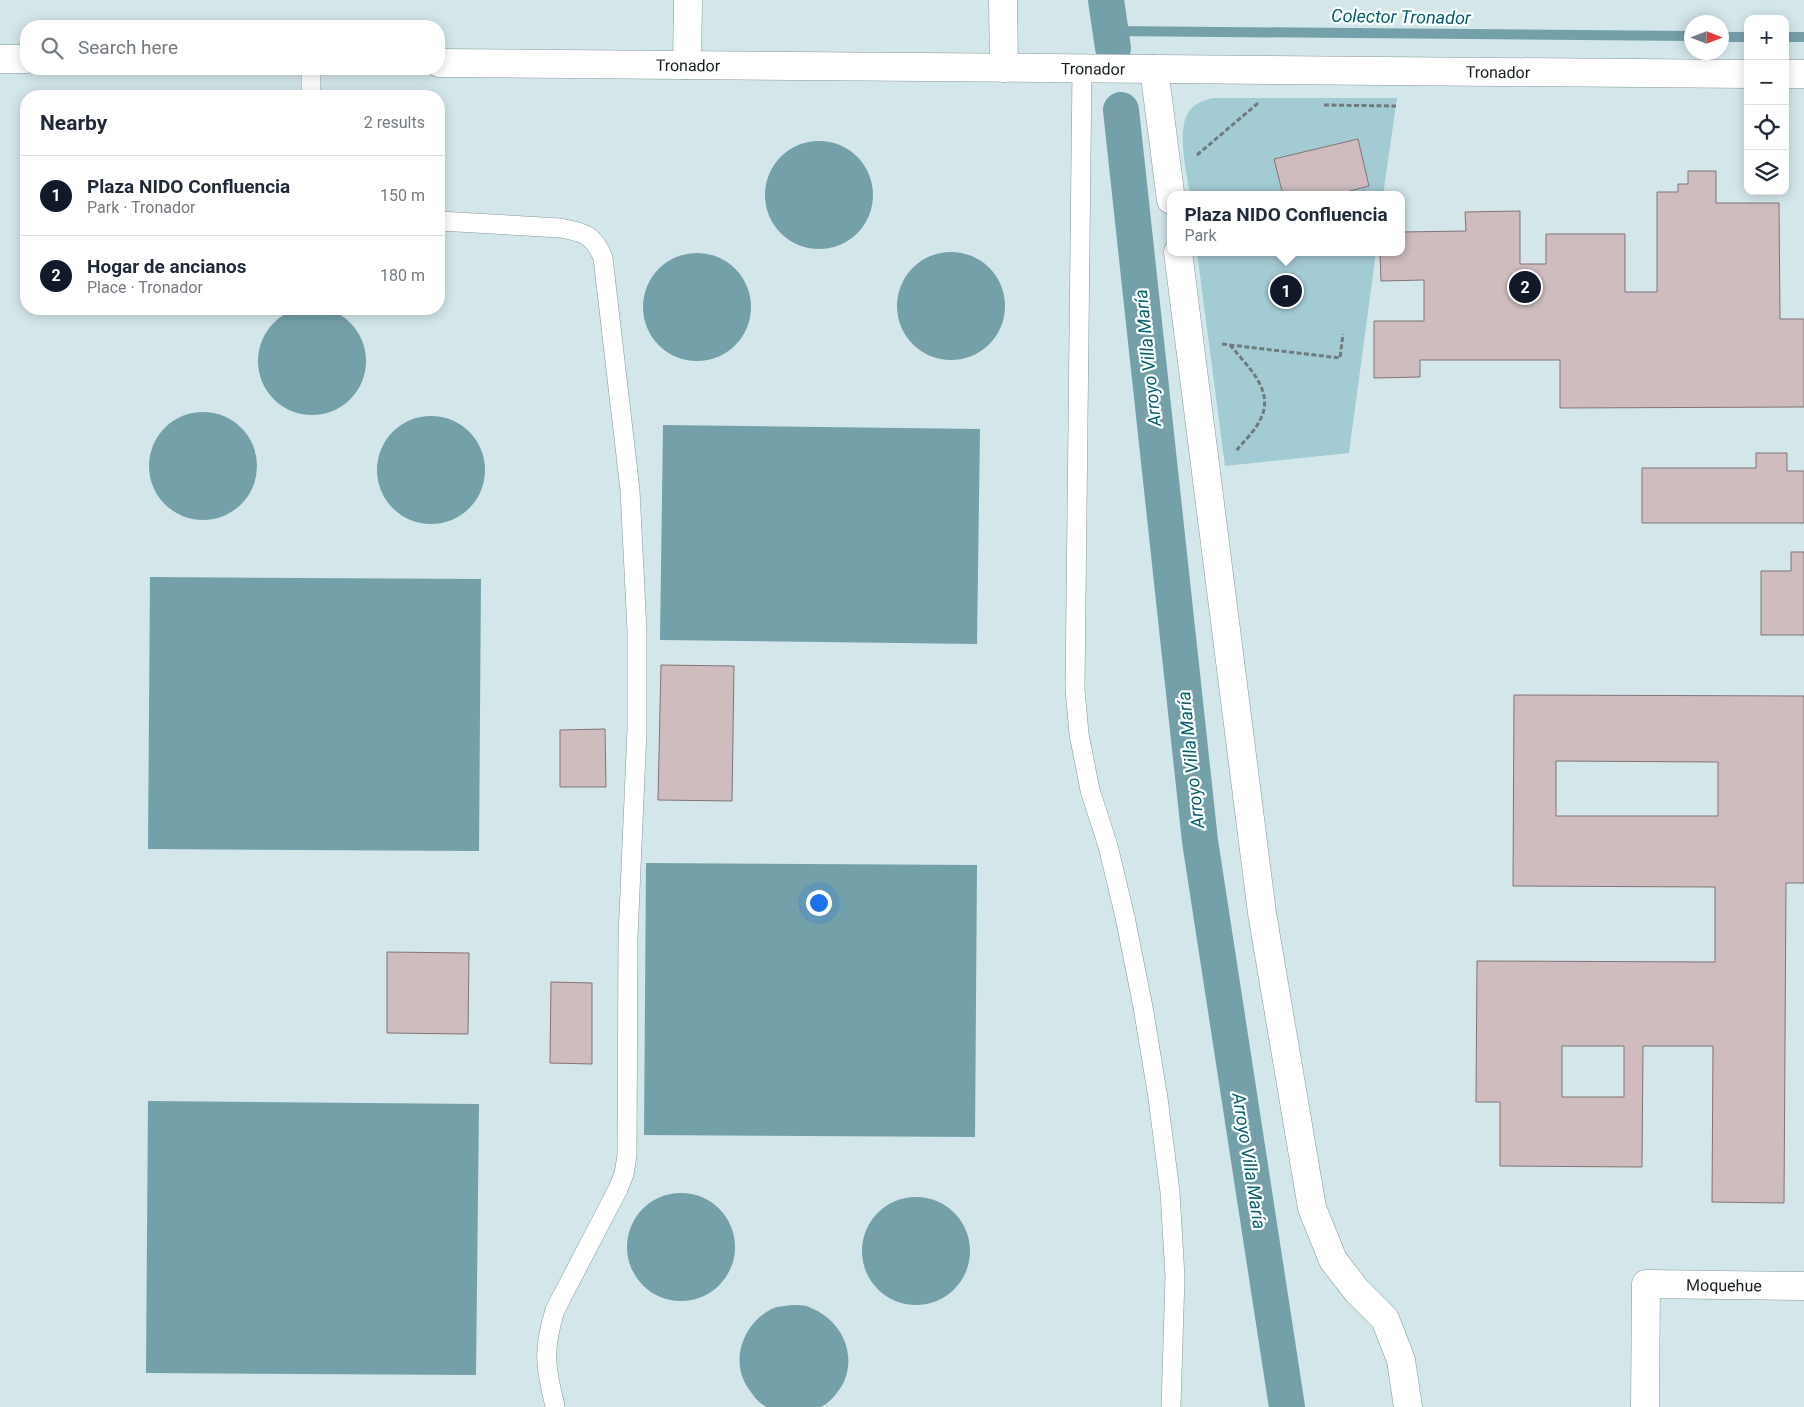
<!DOCTYPE html>
<html lang="en">
<head>
<meta charset="utf-8">
<style>
  :root { --surface:#fff; --page:#f2f2f3; --text:#1f2937; --muted:#747a83; --line:#e0e1e3; --accent:#111827 }
  body { margin:0; font-family:Roboto,sans-serif; background:var(--page); color:var(--text) }
  .controls { position:absolute; right:15px; top:15px; display:grid; overflow:hidden; border-radius:10px; box-shadow:0 2px 12px #0003 }
  .controls button { width:45px; height:45px; display:grid; place-items:center; padding:0; border:0; border-bottom:1px solid var(--line); background:var(--surface); color:var(--text); font:25px sans-serif }
  .compass { position:absolute; left:1684px; top:15px; width:45px; height:45px; border-radius:50%; background:var(--surface); box-shadow:0 2px 12px #0003; rotate:90deg }
  .you { position:absolute; left:818px; top:902px; width:18px; height:18px; margin:-12px; border:4px solid #fff; border-radius:50%; background:#1a73e8; box-shadow:0 0 0 8px #1a73e833 }
  .badge { display:grid; place-items:center; width:32px; height:32px; border-radius:50%; background:var(--accent); color:#fff; font-size:16px; font-weight:700 }
  .pin { position:absolute; translate:-50% -50%; border:2px solid #fff; box-shadow:0 1px 5px #0006 }
  .popup { position:absolute; left:1167px; top:191px; width:238px; height:65px; box-sizing:border-box; display:grid; place-content:center; border-radius:10px; background:var(--surface); filter:drop-shadow(0 1px 4px #0005); font-size:16px; white-space:nowrap; color:var(--muted) }
  .popup b { font-size:19px; color:var(--text) }
  .popup::after { content:''; position:absolute; left:50%; top:100%; margin-left:-10px; border:10px solid transparent; border-top-color:var(--surface) }
  .list { margin:0; padding:0; list-style:none }
  h2 { display:flex; justify-content:space-between; align-items:center; height:65px; margin:0; padding:0 20px; font-size:21px }
  h2 small { font-size:16px; font-weight:400; color:var(--muted) }
  .list li { display:grid; grid-template-columns:32px 1fr auto; gap:15px; align-items:center; box-sizing:border-box; height:80px; padding:0 20px; border-top:1px solid var(--line) }
  .list b { display:block; font-size:19px; white-space:nowrap }
  .list p { margin:0; font-size:16px; white-space:nowrap; color:var(--muted) }
  .list em { font-size:16px; font-style:normal; color:var(--muted) }
  .icon { flex:none; width:28px; height:28px; fill:none; stroke:currentColor; stroke-width:2; stroke-linecap:round; stroke-linejoin:round }
  .map { position:relative; flex:none; width:1804px; height:1407px; overflow:hidden }
  .search { position:absolute; background:var(--surface); box-shadow:0 2px 12px #0003; left:20px; top:20px; width:425px; height:55px; display:flex; align-items:center; gap:12px; box-sizing:border-box; padding:0 18px; border-radius:20px; color:var(--muted); font-size:19px }
  .panel { position:absolute; background:var(--surface); box-shadow:0 2px 12px #0003; left:20px; top:90px; width:425px; height:225px; border-radius:20px }
  .map>svg:first-child { display:block }
</style>
</head>
<body>
<div class="map">
<svg width="1804" height="1407" viewBox="0 0 1804 1407">
  <rect width="100%" height="100%" fill="#d3e6ea"/>
  <g fill="#a3cbd4">
    <path d="M1213 98H1397L1383 195H1190C1187 172 1174 125 1192 108 1198 102 1205 100 1213 98Z"/>
    <polygon points="1197,252 1376,252 1349,453 1225,466"/>
  </g>
  <g fill="#74a0aa">
    <circle cx="819" cy="195" r="54"/>
    <circle cx="951" cy="306" r="54"/>
    <circle cx="697" cy="307" r="54"/>
    <circle cx="312" cy="361" r="54"/>
    <circle cx="203" cy="466" r="54"/>
    <circle cx="431" cy="470" r="54"/>
    <polygon points="663,425 980,429 977,644 660,640"/>
    <polygon points="150,577 481,579 479,851 148,849"/>
    <polygon points="646,863 977,865 975,1137 644,1135"/>
    <polygon points="148,1101 479,1104 476,1375 146,1373"/>
    <circle cx="681" cy="1247" r="54"/>
    <circle cx="916" cy="1251" r="54"/>
    <path d="M793 1305C799 1305 806 1305 811 1308 839 1319 856 1350 845 1379 842 1388 829 1405 820 1407 814 1407 807 1407 801 1407 793 1407 773 1407 767 1407 758 1403 753 1395 748 1388 729 1360 744 1321 774 1308 779 1306 787 1306 793 1305Z"/>
  </g>
  <g fill="none" stroke-linecap="round" stroke-linejoin="round">
    <g stroke="#74a0aa" stroke-width="10">
      <polyline points="1111,31 1692,36"/>
      <polyline points="1722,37 1748,37"/>
      <polyline points="1785,37 1804,37"/>
    </g>
    <g stroke="#74a0aa" stroke-width="36">
      <polyline points="1106,0 1113,48"/>
      <polyline points="1121,110 1200,841 1287,1407"/>
    </g>
  </g>
  <g fill="#cebcbe" stroke="#837375" fill-rule="evenodd">
    <polygon points="1358,139 1369,186 1335,195 1283,195 1274,159"/>
    <polygon points="1688,171 1716,171 1716,203 1779,203 1780,319 1804,319 1804,407 1560,408 1560,360 1420,360 1420,377 1374,378 1374,321 1424,321 1424,280 1381,281 1380,252 1401,252 1401,232 1466,231 1465,212 1520,211 1520,264 1546,264 1546,234 1625,234 1625,292 1657,292 1657,192 1678,192 1678,184 1688,184"/>
    <polygon points="1756,453 1787,453 1787,471 1804,471 1804,523 1642,523 1642,468 1756,468"/>
    <polygon points="1791,552 1804,552 1804,635 1761,635 1761,571 1791,571"/>
    <polygon points="661,665 734,666 732,801 658,800"/>
    <path d="M1514 695 1804 696V883H1786L1784 1203 1712 1202 1713 1046H1643L1642 1167 1500 1166V1102H1476L1477 961 1715 962V887L1513 886ZM1556 761 1718 762V816H1556ZM1562 1046H1624V1097H1562Z"/>
    <polygon points="605,729 606,787 560,787 560,730"/>
    <polygon points="387,952 469,953 468,1034 387,1033"/>
    <polygon points="551,982 592,983 592,1064 550,1063"/>
  </g>
  <g fill="none" stroke-linecap="round" stroke-linejoin="round">
    <g stroke="#86989b" stroke-width="20">
      <g id="service">
        <polyline points="1082,68 1075,689 1079,734 1090,790 1108,846 1125,917 1143,1007 1158,1098 1170,1192 1175,1277 1171,1407"/>
        <polyline points="311,96 311,69"/>
        <path d="M439 221 560 228C584 232 594 235 603 258L630 490 637 631V730L628 937 627 1156 624 1174 618 1189 555 1310C543 1349 545 1366 555 1406"/>
      </g>
    </g>
    <g stroke="#86989b" stroke-width="29">
      <g id="minor">
        <polyline points="1003,0 1004,68"/>
        <polyline points="687,65 688,0"/>
        <polyline points="1154,69 1171,200"/>
        <polyline points="1178,252 1262,913 1312,1208 1333,1260 1357,1291 1385,1319 1401,1360 1408,1407"/>
        <path id="s1" d="M1645 1407 1646 1284 1804 1286"/>
      </g>
    </g>
    <g stroke="#86989b" stroke-width="29">
      <g id="secondary">
        <polyline points="0,59 26,59"/>
        <path id="s2" d="M439 63 1748 74"/>
        <polyline points="1785,74 1804,74"/>
      </g>
    </g>
    <g stroke="#6f7b7e" stroke-width="3" stroke-dasharray="5 2.5" stroke-linecap="butt">
      <polyline points="1324,105 1396,106"/>
      <polyline points="1197,155 1257,104 1260,104"/>
      <polyline points="1222,344 1340,358 1343,334"/>
      <path d="M1230 345C1247 366 1276 391 1260 420 1255 431 1244 441 1236 451"/>
    </g>
    <use href="#service" stroke="#fff" stroke-width="19"/>
    <use href="#minor" stroke="#fff" stroke-width="28"/>
    <use href="#secondary" stroke="#fff" stroke-width="28"/>
  </g>
  <g text-anchor="middle" stroke-width="4.5" stroke-linejoin="round" paint-order="stroke">
    <g font-size="16" fill="#171e20" stroke="#fff">
      <text dy="6" stroke="none"><textPath href="#s2" startOffset="249">Tronador</textPath></text>
      <text dy="6" stroke="none"><textPath href="#s2" startOffset="654">Tronador</textPath></text>
      <text dy="6" stroke="none"><textPath href="#s2" startOffset="1059">Tronador</textPath></text>
      <text dy="6" stroke="none"><textPath href="#s1" startOffset="201">Moquehue</textPath></text>
    </g>
    <g font-size="18" font-style="italic" fill="#006271" stroke="#fff">
      <text transform="translate(1401 17) rotate(1)" y="6">Colector Tronador</text>
      <text transform="translate(1148 358) rotate(-96)" y="6">Arroyo Villa María</text>
      <text transform="translate(1191 760) rotate(-96)" y="6">Arroyo Villa María</text>
      <text transform="translate(1249 1161) rotate(81)" y="6">Arroyo Villa María</text>
    </g>
  </g>
</svg>
<div class="controls">
<button>+</button>
<button>−</button>
<button><svg class="icon" aria-label="locate" viewBox="0 0 24 24"><circle cx="12" cy="12" r="6"/><path d="M12 2v4M12 18v4M2 12h4M18 12h4"/></svg></button>
<button><svg class="icon" aria-label="layers" viewBox="0 0 24 24"><path d="M12 4l9 5-9 5-9-5zM3 14l9 5 9-5"/></svg></button>
</div>
<svg class="compass" viewBox="-18 -18 36 36"><path d="M0-13l5 13h-10z" fill="#e53935"/><path d="M0 13l5-13h-10z" fill="#747a83"/></svg>
<div class="you"></div>
<div class="pin badge" style="left:1286px;top:291px">1</div>
<div class="popup"><b>Plaza NIDO Confluencia</b>Park</div>
<div class="pin badge" style="left:1525px;top:287px">2</div>
<div class="search"><svg class="icon" aria-label="search" viewBox="0 0 24 24"><circle cx="10" cy="10" r="6"/><path d="M15 15l6 6"/></svg>Search here</div>
<section class="panel">
<h2>Nearby<small>2 results</small></h2>
<ul class="list">
<li><span class="badge">1</span><div><b>Plaza NIDO Confluencia</b><p>Park · Tronador</p></div><em>150 m</em></li>
<li><span class="badge">2</span><div><b>Hogar de ancianos</b><p>Place · Tronador</p></div><em>180 m</em></li>
</ul>
</section>
</div>
</body>
</html>
